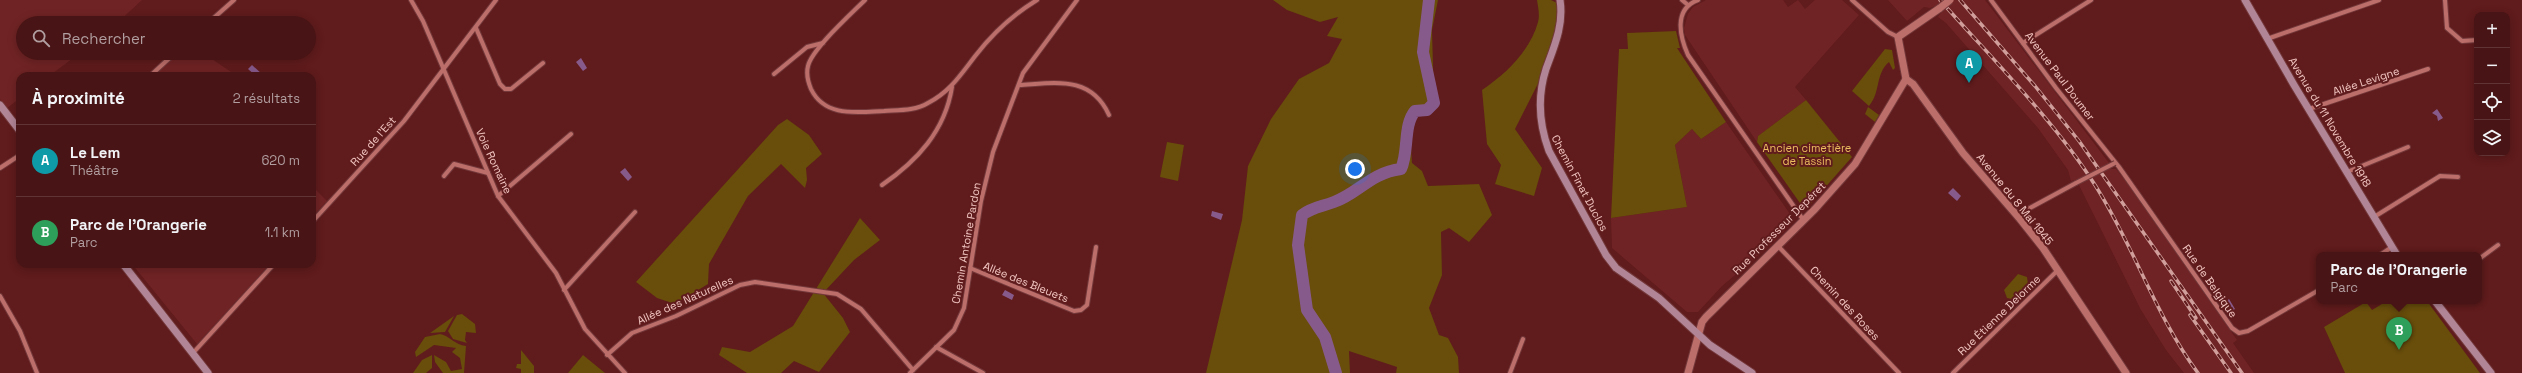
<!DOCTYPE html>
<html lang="fr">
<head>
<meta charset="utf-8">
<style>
  :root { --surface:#481415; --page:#522122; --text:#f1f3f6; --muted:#b19ea0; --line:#603334; --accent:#52ccd6 }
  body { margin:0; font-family:"Space Grotesk",sans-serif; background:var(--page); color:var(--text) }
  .controls { position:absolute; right:12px; top:12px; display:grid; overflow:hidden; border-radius:8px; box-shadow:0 2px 10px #0003 }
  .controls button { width:36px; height:36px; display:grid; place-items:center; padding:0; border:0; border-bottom:1px solid var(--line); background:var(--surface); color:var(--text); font:20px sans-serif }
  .you { position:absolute; left:1355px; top:169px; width:14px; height:14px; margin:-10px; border:3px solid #fff; border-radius:50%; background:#1a73e8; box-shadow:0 0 0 6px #1a73e833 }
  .badge { display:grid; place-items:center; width:26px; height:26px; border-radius:50%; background:var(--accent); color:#fff; font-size:13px; font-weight:700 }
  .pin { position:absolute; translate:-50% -33px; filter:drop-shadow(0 1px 2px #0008) }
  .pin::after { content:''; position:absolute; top:21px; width:14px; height:12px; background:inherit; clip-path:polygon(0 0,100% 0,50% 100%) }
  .popup { position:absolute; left:2316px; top:252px; width:166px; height:52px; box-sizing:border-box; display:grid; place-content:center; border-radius:8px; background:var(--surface); filter:drop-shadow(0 1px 3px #0005); font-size:13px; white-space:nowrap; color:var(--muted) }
  .popup b { font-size:15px; color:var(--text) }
  .popup::after { content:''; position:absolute; left:50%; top:100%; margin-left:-8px; border:8px solid transparent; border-top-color:var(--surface) }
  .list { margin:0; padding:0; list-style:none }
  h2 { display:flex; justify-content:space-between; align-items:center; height:52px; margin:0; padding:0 16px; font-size:17px }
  h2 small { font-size:13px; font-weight:400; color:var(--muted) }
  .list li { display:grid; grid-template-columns:26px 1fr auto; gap:12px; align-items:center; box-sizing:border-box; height:72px; padding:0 16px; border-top:1px solid var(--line) }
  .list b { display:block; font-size:15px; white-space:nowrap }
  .list p { margin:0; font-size:13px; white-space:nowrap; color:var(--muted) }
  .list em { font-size:13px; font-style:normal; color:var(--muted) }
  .icon { flex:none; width:22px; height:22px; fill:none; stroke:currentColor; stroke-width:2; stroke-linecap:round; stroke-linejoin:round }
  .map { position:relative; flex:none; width:2522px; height:373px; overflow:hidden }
  .search { position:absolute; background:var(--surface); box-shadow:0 2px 10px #0003; left:16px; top:16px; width:300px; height:44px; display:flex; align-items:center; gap:10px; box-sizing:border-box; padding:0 14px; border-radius:22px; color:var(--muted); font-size:15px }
  .panel { position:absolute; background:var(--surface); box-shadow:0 2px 10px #0003; left:16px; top:72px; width:300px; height:196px; border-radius:12px }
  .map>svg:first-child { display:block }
</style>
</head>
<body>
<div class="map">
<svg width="2522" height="373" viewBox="0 0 2522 373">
  <rect width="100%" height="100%" fill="#601b1c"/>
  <g fill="#702324">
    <polygon points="0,0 142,0 117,23 23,23 23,53 84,53 77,55 49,76 20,76 20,98 7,108 0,99"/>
    <polygon points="1706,0 1783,0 1788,7 1798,0 1805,9 1815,0 1842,0 1859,15 1795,87 1806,100 1758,136 1757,142 1685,35 1684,28 1688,14 1693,7"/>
    <polygon points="1888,0 1985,0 2109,163 2110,169 2116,169 2127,183 2237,340 2233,343 2254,373 2184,373 2166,350 2141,310 2079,185 2081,183 2079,179 2071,181 2068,170 2038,128 1946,23 1938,17 1942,11 1938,5 1930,8 1924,7 1907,21"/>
    <polygon points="178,53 203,53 237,76 153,76"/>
    <polygon points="1726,122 1790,214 1789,226 1772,244 1722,286 1698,312 1687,312 1612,248 1611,218 1687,207 1675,145 1692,129 1701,139"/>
    <polygon points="312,186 327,201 312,217"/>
    <polygon points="132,264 270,264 197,344"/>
  </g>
  <g fill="#684d0b">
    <polygon points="1273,0 1438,0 1432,30 1434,102 1409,118 1412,163 1422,171 1428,186 1479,184 1492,215 1469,242 1449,228 1441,232 1442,275 1429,308 1439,335 1448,338 1458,357 1459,373 1396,373 1397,367 1349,351 1350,373 1206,373 1242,220 1248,166 1271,119 1299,79 1329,63 1342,39 1327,36 1338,17 1320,22 1287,10"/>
    <path d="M1537 0H1551L1561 5 1553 54 1515 129 1542 168 1534 196 1495 184 1501 165 1487 144 1482 90C1506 74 1530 51 1538 22 1540 15 1538 7 1537 0Z"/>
    <polygon points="1676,31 1680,48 1677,48 1726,122 1701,139 1692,129 1675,145 1687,207 1611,218 1619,49 1628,49 1627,33"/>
    <path d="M1885 49 1892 50 1895 68 1893 70 1889 62C1875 74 1881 92 1869 106L1852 91Z"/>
    <polygon points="1806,100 1852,157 1807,208 1802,206 1757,142 1758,136"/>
    <polygon points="1868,107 1879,115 1875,122 1865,114"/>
    <polygon points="787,119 809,135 822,154 806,168 807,180 805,188 781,164 748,196 709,264 708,284 675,304 657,298 636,282 778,125"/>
    <polygon points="1167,142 1184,145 1178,181 1160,177"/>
    <polygon points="860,218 880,240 854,260 823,293 843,318 850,332 819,372 794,361 781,373 747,373 719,355 722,347 750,352 793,326"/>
    <polygon points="2018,274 2027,277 2028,284 2012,299 2007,298 2004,290"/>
    <polygon points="2387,301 2427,301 2480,373 2345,373 2324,327 2366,302 2372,310"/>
    <polygon points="462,314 475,324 476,333 466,332 465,340 467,343 453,339 448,331 457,315"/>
    <polygon points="454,316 445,332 430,333"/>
    <path d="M440 334C450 336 455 345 466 346L464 373H443L435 362 434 355 446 362 451 371 462 369 460 358 452 352 456 348 434 345 416 357 415 352 425 337Z"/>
    <polygon points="521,350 534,366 534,373 521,373 521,369 516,368 517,364 521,364"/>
    <polygon points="432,355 432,368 426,373 413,373 422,360"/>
    <polygon points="583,355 605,373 568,373"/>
  </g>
  <g fill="#875a8c">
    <polygon points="581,58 587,68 583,71 576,62"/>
    <polygon points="252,65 263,75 262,76 256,76 248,69"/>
    <polygon points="2437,109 2443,118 2438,121 2437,116 2432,113"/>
    <polygon points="625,168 632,177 628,181 620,172"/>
    <polygon points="1953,188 1961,196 1957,201 1948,193"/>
    <polygon points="1212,211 1223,214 1221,220 1211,216"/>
    <polygon points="1005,290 1014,295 1012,300 1002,295"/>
    <polygon points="2229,299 2235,309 2230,312 2225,302"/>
  </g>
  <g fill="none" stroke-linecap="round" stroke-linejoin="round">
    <path stroke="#875a8c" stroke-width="12" d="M1336 373 1325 337 1307 310 1298 245 1302 215C1313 207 1321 207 1334 202 1359 193 1370 173 1401 169 1409 152 1403 125 1415 111L1427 110 1434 103 1423 52 1429 0"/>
    <g stroke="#73383a" stroke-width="6">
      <g id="minor">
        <polyline points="411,0 423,21 498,196 556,273 585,329 625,373"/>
        <path d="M865 0C851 14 812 49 808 66 806 74 808 82 811 89 825 118 858 112 884 111 899 110 915 111 928 103 951 91 961 74 976 55 993 33 1014 14 1037 0"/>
        <polyline points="1682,0 1688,5"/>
        <path d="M1698 0C1673 9 1680 37 1688 55L1804 221"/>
        <polyline points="1852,0 1888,32 1898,37"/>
        <polyline points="1991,0 2056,88 2119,167 2232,328 2239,333 2248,331 2319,290"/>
        <polyline points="2445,0 2447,28 2462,41 2477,40"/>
        <polyline points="208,23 234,0"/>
        <polyline points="476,28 500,84 505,89 511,89 543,63"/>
        <polyline points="2267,39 2379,0"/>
        <polyline points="2023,43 2091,0"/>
        <polyline points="774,74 807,47 823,43"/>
        <polyline points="150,76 175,53"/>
        <path d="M1019 85C1055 83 1091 75 1109 115"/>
        <polyline points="2309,109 2428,69"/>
        <polyline points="0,168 20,155"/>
        <polyline points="2347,172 2408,147"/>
        <polyline points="444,176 454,164 488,173"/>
        <path d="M882 185C917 161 945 131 952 87"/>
        <polyline points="498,196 571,134"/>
        <polyline points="2017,215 2076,183"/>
        <polyline points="2374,217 2440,176 2458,177"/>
        <polyline points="312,222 404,121 496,0"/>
        <polyline points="1778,246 1899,373"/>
        <polyline points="2380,255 2392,247"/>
        <polyline points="2479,259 2498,245"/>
        <polyline points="970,268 1074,311 1081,310 1087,305 1096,247"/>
        <polyline points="564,290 635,212"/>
        <polyline points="0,296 20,331 37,373"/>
        <polyline points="936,347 983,373"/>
        <polyline points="193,353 274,264"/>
        <polyline points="607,355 632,333 676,316 740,285 755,282 837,294 861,309 913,370"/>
        <polyline points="910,373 954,330 964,308 981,201 993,152 1023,73 1077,0"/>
        <polyline points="1510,373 1523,339"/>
        <polyline points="1953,373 2057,271"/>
      </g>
    </g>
    <g stroke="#73383a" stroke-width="9">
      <g id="tertiary">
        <polyline points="1940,8 1898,37 1906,79 1913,84 1963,153 2020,219 2043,248 2126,373"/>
        <polyline points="1688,373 1702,322 1706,317 1815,209 1855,164 1906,79"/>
      </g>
    </g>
    <g stroke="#73383a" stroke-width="9">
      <g id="secondary">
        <path d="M1560 0C1564 25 1554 47 1546 69 1537 97 1539 124 1549 151L1606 255 1616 268 1659 298 1710 345 1752 373"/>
        <polyline points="2245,0 2294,85 2397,255"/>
        <polyline points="0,105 20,131"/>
        <polyline points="123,264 208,373"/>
        <polyline points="2435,301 2491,373"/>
      </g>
    </g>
    <use href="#minor" stroke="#bc6e6a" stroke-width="4"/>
    <use href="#tertiary" stroke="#bc6e6a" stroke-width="7"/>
    <use href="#secondary" stroke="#b28596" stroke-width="7"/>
    <g stroke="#d09f9c" stroke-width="3.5">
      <g id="rail">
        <path d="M1940 0C1992 59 2054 120 2095 185 2134 246 2155 315 2198 373"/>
        <polyline points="1960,0 2035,86 2079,141 2242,373"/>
        <polyline points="2171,281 2196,318"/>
        <polyline points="2190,315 2231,373"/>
      </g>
    </g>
    <use href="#rail" stroke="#601b1c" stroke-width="2" stroke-dasharray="6" stroke-linecap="butt"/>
    <g stroke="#73383a" stroke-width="6" stroke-linecap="butt">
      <polyline id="minor-bridge" points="2076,183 2115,163"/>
    </g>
    <g stroke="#73383a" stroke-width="9" stroke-linecap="butt">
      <polyline id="tertiary-bridge" points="1940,8 1950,0"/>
    </g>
    <use href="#minor-bridge" stroke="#bc6e6a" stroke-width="4"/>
    <use href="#tertiary-bridge" stroke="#bc6e6a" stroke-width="7"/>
  </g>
  <g text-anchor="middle" stroke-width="4" stroke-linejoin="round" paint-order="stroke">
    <g font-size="11" fill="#f2c7c3" stroke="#601b1c">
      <text transform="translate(2060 76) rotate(53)" y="4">Avenue Paul Doumer</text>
      <text transform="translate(2366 81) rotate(-18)" y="4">Allée Levigne</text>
      <text transform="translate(2330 122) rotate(59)" y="4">Avenue du 11 Novembre 1918</text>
      <text transform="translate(373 141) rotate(-48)" y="4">Rue de l'Est</text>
      <text transform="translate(494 161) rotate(65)" y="4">Voie Romaine</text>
      <text transform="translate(1580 183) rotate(62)" y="4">Chemin Finat Duclos</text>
      <text transform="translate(2015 199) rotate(51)" y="4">Avenue du 8 Mai 1945</text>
      <text transform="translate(1779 228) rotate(-45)" y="4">Rue Professeur Depéret</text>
      <text transform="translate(966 243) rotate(-80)" y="4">Chemin Antoine Pardon</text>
      <text transform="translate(2210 281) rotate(55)" y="4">Rue de Belgique</text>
      <text transform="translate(1026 282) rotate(22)" y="4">Allée des Bleuets</text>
      <text transform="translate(685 300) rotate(-24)" y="4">Allée des Naturelles</text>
      <text transform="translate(1845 303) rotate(47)" y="4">Chemin des Roses</text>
      <text transform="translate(1999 315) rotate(-44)" y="4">Rue Étienne Delorme</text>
    </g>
    <g font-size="11" fill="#ebbd60" stroke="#601b1c">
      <text x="1807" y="152">Ancien cimetière<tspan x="1807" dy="13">de Tassin</tspan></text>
    </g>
  </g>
</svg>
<div class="controls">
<button>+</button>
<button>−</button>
<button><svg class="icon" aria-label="locate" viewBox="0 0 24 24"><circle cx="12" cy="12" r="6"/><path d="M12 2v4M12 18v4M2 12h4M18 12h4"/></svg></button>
<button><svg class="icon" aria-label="layers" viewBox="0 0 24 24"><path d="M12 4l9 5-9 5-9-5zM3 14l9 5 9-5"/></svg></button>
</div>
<div class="you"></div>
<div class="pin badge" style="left:1969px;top:83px;background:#0f9aa8">A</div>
<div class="pin badge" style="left:2399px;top:350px;background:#2e9e5b">B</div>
<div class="popup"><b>Parc de l'Orangerie</b>Parc</div>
<div class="search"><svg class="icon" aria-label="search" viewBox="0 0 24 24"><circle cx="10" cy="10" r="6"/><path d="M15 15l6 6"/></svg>Rechercher</div>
<section class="panel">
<h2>À proximité<small>2 résultats</small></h2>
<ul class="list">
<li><span class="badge" style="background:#0f9aa8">A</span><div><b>Le Lem</b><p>Théâtre</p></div><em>620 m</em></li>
<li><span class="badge" style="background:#2e9e5b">B</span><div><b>Parc de l'Orangerie</b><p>Parc</p></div><em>1.1 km</em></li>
</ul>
</section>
</div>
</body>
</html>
